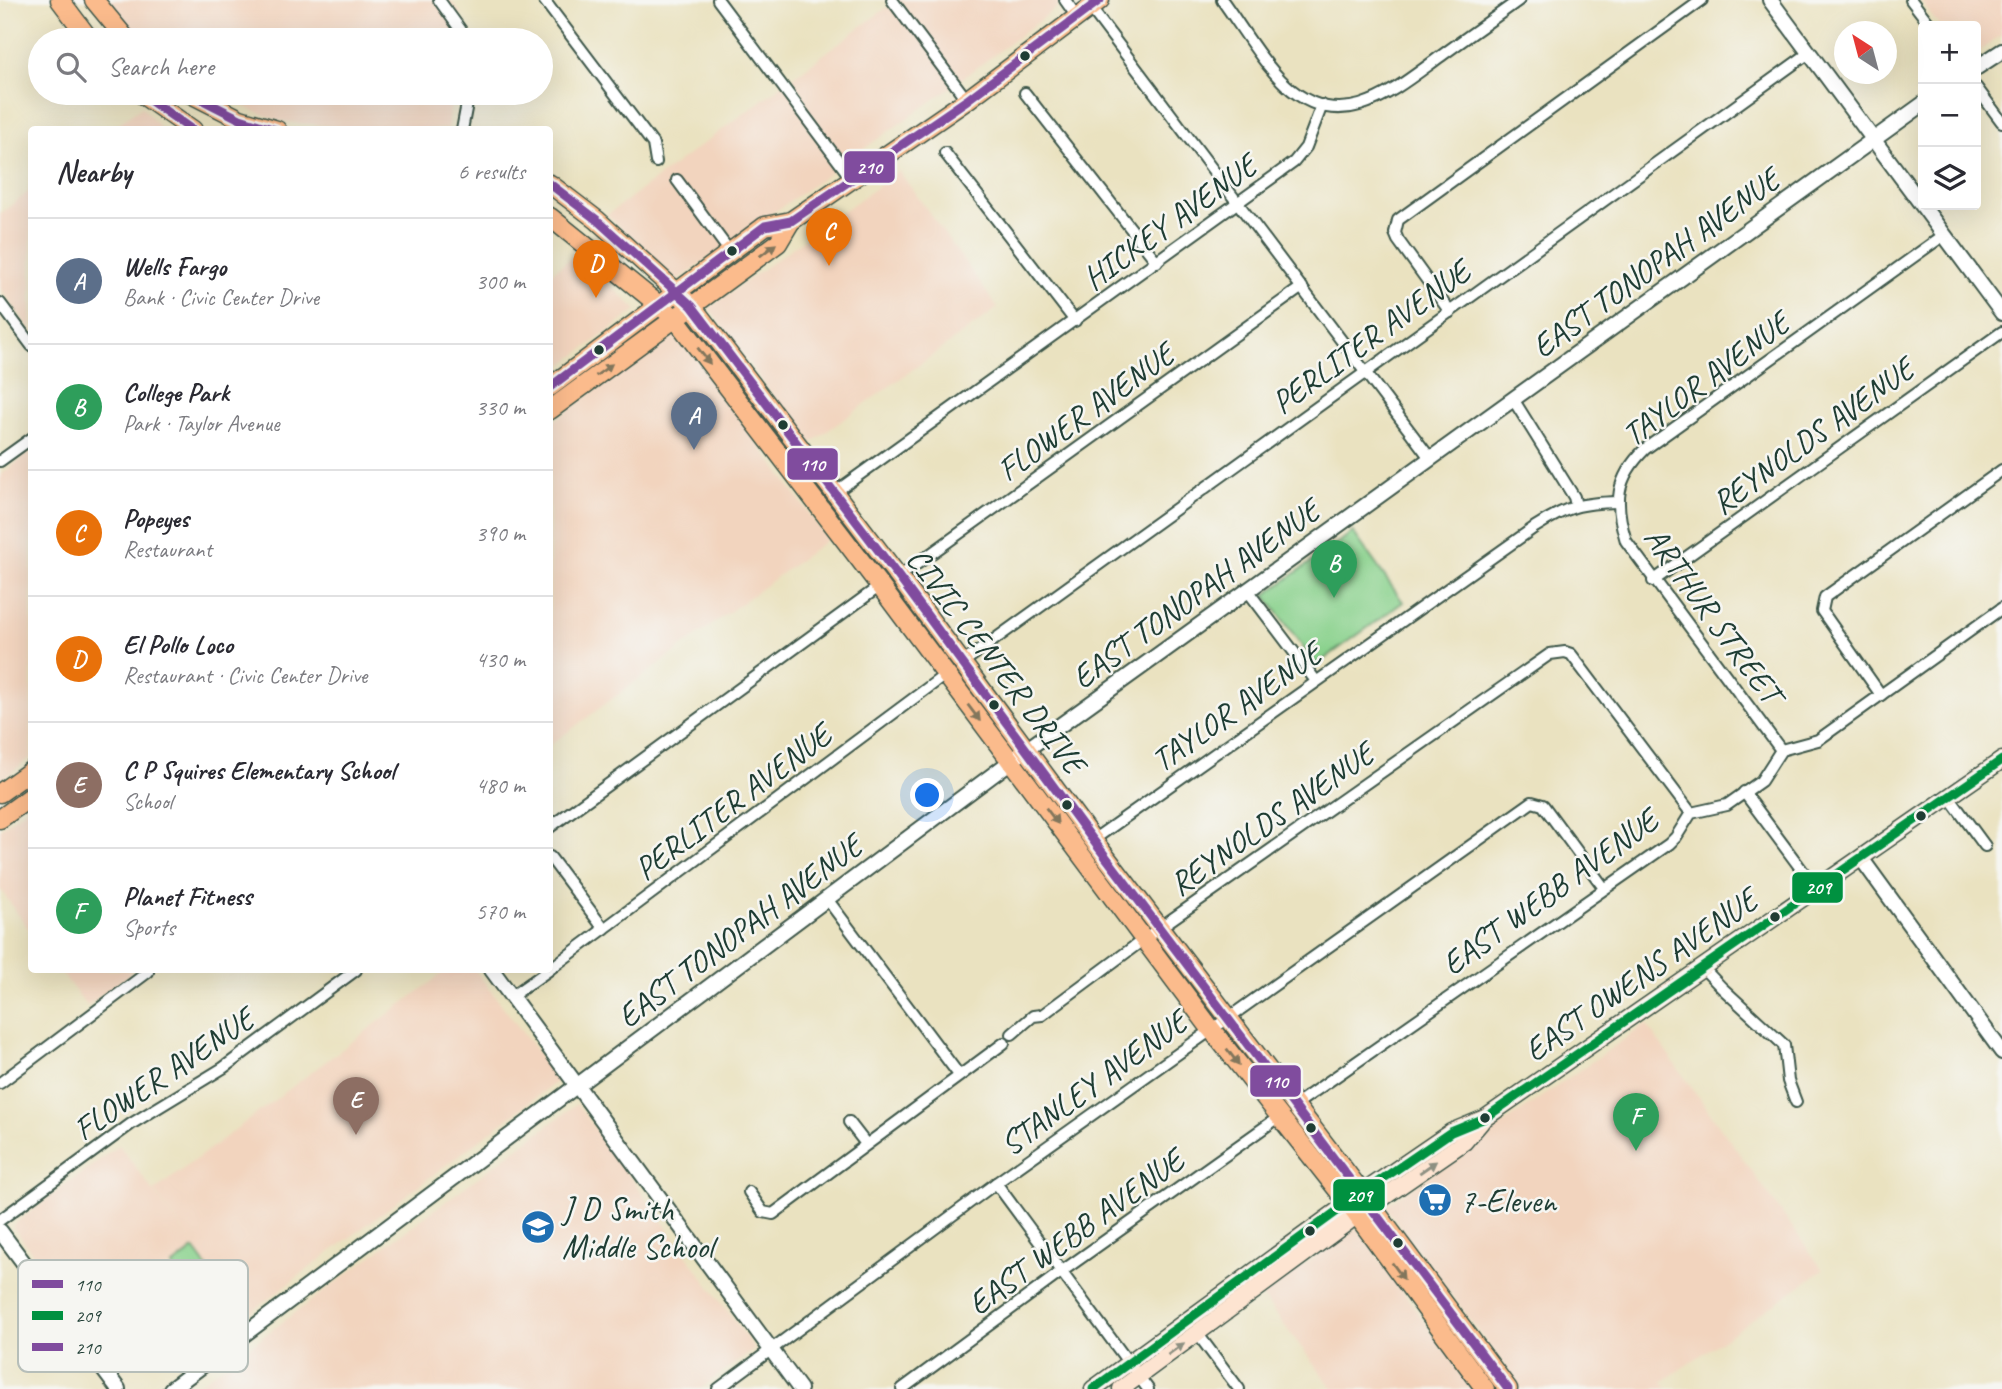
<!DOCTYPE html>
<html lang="en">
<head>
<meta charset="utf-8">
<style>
  :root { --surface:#fff; --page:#f2f2f3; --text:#2b2b33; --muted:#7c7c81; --line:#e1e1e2; --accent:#111827 }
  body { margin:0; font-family:Caveat,sans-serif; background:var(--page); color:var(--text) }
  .controls { position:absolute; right:21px; top:21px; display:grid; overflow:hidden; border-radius:7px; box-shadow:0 7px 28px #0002 }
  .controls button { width:63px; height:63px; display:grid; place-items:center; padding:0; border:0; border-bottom:2px solid var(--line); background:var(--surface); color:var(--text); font:35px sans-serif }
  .compass { position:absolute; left:1834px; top:21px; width:63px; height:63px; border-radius:50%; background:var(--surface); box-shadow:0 7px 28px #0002; rotate:324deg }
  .you { position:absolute; left:928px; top:796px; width:24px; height:24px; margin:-18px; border:5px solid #fff; border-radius:50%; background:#1a73e8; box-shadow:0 0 0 10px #1a73e833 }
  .badge { display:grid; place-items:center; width:46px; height:46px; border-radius:50%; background:var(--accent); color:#fff; font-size:23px; font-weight:700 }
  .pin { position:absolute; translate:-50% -58px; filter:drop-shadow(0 2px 4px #0008) }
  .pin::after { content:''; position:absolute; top:37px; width:24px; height:21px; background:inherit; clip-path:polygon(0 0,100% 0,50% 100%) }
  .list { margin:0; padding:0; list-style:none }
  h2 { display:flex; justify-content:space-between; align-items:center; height:91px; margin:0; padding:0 28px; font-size:30px }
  h2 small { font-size:23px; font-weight:400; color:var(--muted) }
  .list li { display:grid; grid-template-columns:46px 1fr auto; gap:21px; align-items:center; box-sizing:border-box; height:126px; padding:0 28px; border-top:2px solid var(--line) }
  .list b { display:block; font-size:26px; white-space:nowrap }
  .list p { margin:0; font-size:23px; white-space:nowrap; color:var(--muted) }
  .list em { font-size:23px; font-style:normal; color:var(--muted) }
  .icon { flex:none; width:38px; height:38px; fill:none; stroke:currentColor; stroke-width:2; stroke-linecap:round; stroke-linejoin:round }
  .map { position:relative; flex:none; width:2002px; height:1389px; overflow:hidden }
  .search { position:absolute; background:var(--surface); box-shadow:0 7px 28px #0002; left:28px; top:28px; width:525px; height:77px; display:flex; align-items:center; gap:18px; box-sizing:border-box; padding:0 24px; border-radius:38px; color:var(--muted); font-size:26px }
  .panel { position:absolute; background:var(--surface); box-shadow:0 7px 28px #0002; left:28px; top:126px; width:525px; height:847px; border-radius:7px }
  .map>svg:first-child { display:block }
</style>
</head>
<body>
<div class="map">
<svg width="2002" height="1389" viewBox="0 0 2002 1389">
  <rect width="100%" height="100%" fill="#f6f6f2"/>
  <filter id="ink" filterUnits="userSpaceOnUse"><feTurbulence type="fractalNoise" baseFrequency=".0143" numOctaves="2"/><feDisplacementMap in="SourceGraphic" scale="14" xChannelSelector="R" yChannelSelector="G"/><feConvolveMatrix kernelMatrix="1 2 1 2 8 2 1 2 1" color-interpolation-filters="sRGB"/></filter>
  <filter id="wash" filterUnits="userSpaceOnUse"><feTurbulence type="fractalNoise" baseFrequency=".00686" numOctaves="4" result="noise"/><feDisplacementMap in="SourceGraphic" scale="28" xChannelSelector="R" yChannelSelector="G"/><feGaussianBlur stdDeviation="1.57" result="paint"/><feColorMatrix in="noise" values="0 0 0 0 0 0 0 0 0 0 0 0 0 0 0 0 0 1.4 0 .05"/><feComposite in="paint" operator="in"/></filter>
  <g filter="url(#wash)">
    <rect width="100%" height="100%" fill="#eae2c0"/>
    <g fill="#f2d4be">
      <polygon points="108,0 451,0 461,13 458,40 141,40"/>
      <polygon points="897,0 1067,0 943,93 677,281 607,215"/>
      <polygon points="1920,0 2002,0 2002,35 1976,53 1976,26 1939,26"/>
      <polygon points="210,93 452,93 448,129 370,130 280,121"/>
      <polygon points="142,107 161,129 111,129"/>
      <polygon points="899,171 998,308 808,445 709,308"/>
      <polygon points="31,190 31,330 0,288 0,214"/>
      <polygon points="576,254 637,310 550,374 550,274"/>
      <polygon points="672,335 678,337 692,353 828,539 550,745 550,424 663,339"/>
      <polygon points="31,452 31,757 0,781 0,475"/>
      <polygon points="31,805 31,932 0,889 0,829"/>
      <polygon points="59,970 132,970 129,975 87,1006"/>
      <polygon points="447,970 475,970 559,1080 222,1334 171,1266 129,1298 114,1278 73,1309 13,1227 13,1225 119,1145 213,1271 154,1191"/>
      <polygon points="1646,1024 1823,1270 1662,1382 1667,1389 1521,1389 1385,1206"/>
      <polygon points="577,1104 755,1349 700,1389 192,1389"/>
      <polygon points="1356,1227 1473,1389 1333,1389 1262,1296"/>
    </g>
    <g fill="#89d18c" stroke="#548760" stroke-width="2">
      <polygon points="1353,532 1403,602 1316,665 1265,595"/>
      <polygon points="194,1249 219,1283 220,1288 236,1305 213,1322 172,1266"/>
    </g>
  </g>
  <g filter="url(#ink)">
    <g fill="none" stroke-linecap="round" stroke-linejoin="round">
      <g stroke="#3d5649" stroke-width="14">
        <g id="minor">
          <polyline points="439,0 468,40"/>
          <polyline points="544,0 653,144 656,162"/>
          <polyline points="718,0 852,179"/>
          <polyline points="892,0 967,100"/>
          <polyline points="1065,0 1077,17"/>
          <path d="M1222 0C1241 26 1263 64 1286 85 1342 137 1394 90 1441 56 1467 37 1493 19 1519 0"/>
          <polyline points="1911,0 1931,26"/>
          <polyline points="1090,7 1430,458"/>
          <polyline points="1976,87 2002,122"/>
          <polyline points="1025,93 1157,262"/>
          <polyline points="462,130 469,93"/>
          <polyline points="945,153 1075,321"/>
          <polyline points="677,180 730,252"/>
          <polyline points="0,303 32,346"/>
          <polyline points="1450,312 1398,240 1395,233 1398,220 1702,0"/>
          <polyline points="1513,399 1574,497 1576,506"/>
          <polyline points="0,461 32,438"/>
          <polyline points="834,493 1294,162 1306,147 1322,105"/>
          <polyline points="898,576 907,571 1302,287"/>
          <polyline points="1653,581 2002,332"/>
          <polyline points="1247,590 1316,681"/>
          <polyline points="962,663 1809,53"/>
          <polyline points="1881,695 1822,611 1825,597 2002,470"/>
          <path d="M1781 750 1626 541C1614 502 1615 479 1645 449L1944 235"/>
          <polyline points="1744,792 1816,889"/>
          <polyline points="1949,797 1985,846"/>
          <polyline points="550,827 880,586"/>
          <path d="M1093 840 1535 527C1568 506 1580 503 1618 502"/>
          <polyline points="550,857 604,929"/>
          <polyline points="827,899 959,1075"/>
          <polyline points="1703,968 1722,988 1784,1045 1788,1081 1796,1102"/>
          <polyline points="550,969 945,675"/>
          <polyline points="512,996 549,970"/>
          <polyline points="1012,1034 1033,1016 1042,1015 1155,931 1550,654 1565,652 1571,654 1691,813"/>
          <polyline points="0,1083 148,972"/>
          <polyline points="1295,1105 1669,844 1676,837 1691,813 1727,805 1761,781 1781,750 1818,740 2002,608"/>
          <polyline points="849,1122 866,1144"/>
          <polyline points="996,1183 1148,1389"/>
          <polyline points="749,1192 763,1212 773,1214 1004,1043"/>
          <polyline points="0,1220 131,1124 223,1068 356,970"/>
          <polyline points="1197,1333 1239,1389"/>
          <polyline points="718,1389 996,1183 1532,802 1543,805 1604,888"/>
          <polyline points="902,1389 1061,1272 1279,1117"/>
        </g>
      </g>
      <g stroke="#3d5649" stroke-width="18">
        <g id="tertiary">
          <polyline points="1770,0 2002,313"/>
          <polyline points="1976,68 2002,51"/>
          <polyline points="1861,858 2002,1052"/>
          <polyline points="492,970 800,1389"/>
          <polyline points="0,1231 118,1389"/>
          <polyline points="171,1389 1026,750 1923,104"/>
        </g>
      </g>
      <g stroke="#3d5649" stroke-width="19">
        <g id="secondary">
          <polyline points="1093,1389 1362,1193 1451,1132 1485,1118 2002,760"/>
          <polyline points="1121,1389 1348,1222 1464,1142 1481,1122"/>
        </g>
      </g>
      <g stroke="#3d5649" stroke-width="21">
        <g id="primary">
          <polyline points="60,0 90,40"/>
          <polyline points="94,0 127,40"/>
          <polyline points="140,93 193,130"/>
          <polyline points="189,93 240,119 277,130"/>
          <polyline points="550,184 597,220 692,306 898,576 1093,840 1362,1193 1508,1389"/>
          <polyline points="550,217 675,318 880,586 1211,1029 1348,1203 1485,1389"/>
          <polyline points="550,387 765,226 791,221 967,100 1100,0"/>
          <polyline points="550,410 778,243 791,221"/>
          <polyline points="0,793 32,770"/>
          <polyline points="0,819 32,796"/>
        </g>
      </g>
      <use href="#minor" stroke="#fff" stroke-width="10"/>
      <use href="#tertiary" stroke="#fff" stroke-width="14"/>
      <use href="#secondary" stroke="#fde4d1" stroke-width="16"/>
      <use href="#primary" stroke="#fbbb8c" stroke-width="18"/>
      <g stroke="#f6f6f2" stroke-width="14">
        <g id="bus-1">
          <polyline points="140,93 192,130"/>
          <polyline points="189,93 240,119 275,130"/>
          <polyline points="550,184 597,220 692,306 898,576 1093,840 1508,1389"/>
        </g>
      </g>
      <g stroke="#f6f6f2" stroke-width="14">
        <polyline id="bus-2" points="1093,1389 1362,1193 1451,1132 1485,1118 2002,760"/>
      </g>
      <g stroke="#f6f6f2" stroke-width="14">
        <polyline id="bus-3" points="550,387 765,226 791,221 967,100 1100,0"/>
      </g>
      <use href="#bus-1" stroke="#804c9e" stroke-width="9"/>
      <use href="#bus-2" stroke="#009140" stroke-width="9"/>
      <use href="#bus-3" stroke="#804c9e" stroke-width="9"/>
    </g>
    <defs><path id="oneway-solid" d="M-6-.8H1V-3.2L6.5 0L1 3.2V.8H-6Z" transform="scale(1.75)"/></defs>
    <g fill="#82765c">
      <use href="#oneway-solid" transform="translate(768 250) rotate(-37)"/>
      <use href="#oneway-solid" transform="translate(704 356) rotate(52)"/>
      <use href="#oneway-solid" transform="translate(604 370) rotate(-36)"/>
      <use href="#oneway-solid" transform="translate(974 713) rotate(53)"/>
      <use href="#oneway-solid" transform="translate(1052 816) rotate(53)"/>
      <use href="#oneway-solid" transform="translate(1233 1057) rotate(53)"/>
      <use href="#oneway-solid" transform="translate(1398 1271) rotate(54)"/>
    </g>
    <g fill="#8e9082">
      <use href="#oneway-solid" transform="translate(1428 1167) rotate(-35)"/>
      <use href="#oneway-solid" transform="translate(1176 1349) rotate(-36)"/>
    </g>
  </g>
  <defs>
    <g id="supermarket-disc" transform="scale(1.75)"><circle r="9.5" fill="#1f6fb2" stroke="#f6f6f2"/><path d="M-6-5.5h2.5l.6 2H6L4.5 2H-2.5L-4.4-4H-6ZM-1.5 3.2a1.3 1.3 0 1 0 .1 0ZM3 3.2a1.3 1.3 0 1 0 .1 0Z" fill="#fff"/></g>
    <g id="school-disc" transform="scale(1.75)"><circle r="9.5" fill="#1f6fb2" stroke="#f6f6f2"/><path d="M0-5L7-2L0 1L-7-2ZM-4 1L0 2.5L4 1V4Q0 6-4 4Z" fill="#fff"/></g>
  </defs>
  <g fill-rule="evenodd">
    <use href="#supermarket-disc" x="1435" y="1200"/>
    <use href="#school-disc" x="538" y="1227"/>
  </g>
  <g fill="#1f3d34" stroke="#f6f6f2" stroke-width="2.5">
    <circle cx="1025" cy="56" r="6"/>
    <circle cx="732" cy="251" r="6"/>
    <circle cx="599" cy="350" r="6"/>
    <circle cx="783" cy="425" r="6"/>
    <circle cx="994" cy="705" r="6"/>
    <circle cx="1067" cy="805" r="6"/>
    <circle cx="1921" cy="816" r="6"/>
    <circle cx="1775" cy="917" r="6"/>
    <circle cx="1485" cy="1118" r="6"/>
    <circle cx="1311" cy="1128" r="6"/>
    <circle cx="1310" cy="1231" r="6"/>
    <circle cx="1398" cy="1243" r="6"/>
  </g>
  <g text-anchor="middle" stroke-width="5" stroke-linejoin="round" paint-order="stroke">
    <g font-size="33" fill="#1f3d34" stroke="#f6f6f2">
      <text transform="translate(1169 221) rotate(-36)" y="12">HICKEY AVENUE</text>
      <text transform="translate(1655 262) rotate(-36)" y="12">EAST TONOPAH AVENUE</text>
      <text transform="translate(1370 336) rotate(-36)" y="12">PERLITER AVENUE</text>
      <text transform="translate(1705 378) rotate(-37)" y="12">TAYLOR AVENUE</text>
      <text transform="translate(1085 411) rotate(-36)" y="12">FLOWER AVENUE</text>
      <text transform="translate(1812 435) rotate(-36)" y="12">REYNOLDS AVENUE</text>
      <text transform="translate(1195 593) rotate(-36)" y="12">EAST TONOPAH AVENUE</text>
      <text transform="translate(1714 614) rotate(54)" y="12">ARTHUR STREET</text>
      <text transform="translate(997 660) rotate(53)" y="12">CIVIC CENTER DRIVE</text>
      <text transform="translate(1236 706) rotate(-35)" y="12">TAYLOR AVENUE</text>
      <text transform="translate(732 801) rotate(-37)" y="12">PERLITER AVENUE</text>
      <text transform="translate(1271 818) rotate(-35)" y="12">REYNOLDS AVENUE</text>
      <text transform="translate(1549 891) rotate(-36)" y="12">EAST WEBB AVENUE</text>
      <text transform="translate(739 930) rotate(-37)" y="12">EAST TONOPAH AVENUE</text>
      <text transform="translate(1640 974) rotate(-35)" y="12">EAST OWENS AVENUE</text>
      <text transform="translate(163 1073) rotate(-34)" y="12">FLOWER AVENUE</text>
      <text transform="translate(1093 1082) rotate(-36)" y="12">STANLEY AVENUE</text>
      <text transform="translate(1075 1231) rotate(-36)" y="12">EAST WEBB AVENUE</text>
    </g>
    <g font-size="33" fill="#1f3d34" stroke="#f6f6f2" text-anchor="start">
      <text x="1460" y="1212">7-Eleven</text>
      <text x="562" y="1220">J D Smith<tspan x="562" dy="38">Middle School</tspan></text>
    </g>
  </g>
  <rect x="18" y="1260" width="230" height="112" rx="10" fill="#f6f6f2" stroke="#b6beb9" stroke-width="2"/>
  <rect x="32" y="1280" width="31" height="8" fill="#804c9e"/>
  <rect x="32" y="1311" width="31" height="9" fill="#009140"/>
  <rect x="32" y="1343" width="31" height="8" fill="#804c9e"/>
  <g font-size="19" fill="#1f3d34">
    <text x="75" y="1291">110</text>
    <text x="75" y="1322">209</text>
    <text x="75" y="1354">210</text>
  </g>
  <g stroke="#f6f6f2" stroke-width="2.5">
    <rect x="843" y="150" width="53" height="34" rx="7" fill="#804c9e"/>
    <rect x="786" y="447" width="53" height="34" rx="7" fill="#804c9e"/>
    <rect x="1791" y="871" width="53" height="33" rx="7" fill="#009140"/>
    <rect x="1249" y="1064" width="53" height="34" rx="7" fill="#804c9e"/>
    <rect x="1332" y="1178" width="54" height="34" rx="7" fill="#009140"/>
  </g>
  <g font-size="19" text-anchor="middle" font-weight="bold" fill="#fff">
    <text x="869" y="174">210</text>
    <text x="812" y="471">110</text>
    <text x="1818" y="894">209</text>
    <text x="1275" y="1088">110</text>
    <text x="1359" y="1202">209</text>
  </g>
</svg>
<div class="controls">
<button>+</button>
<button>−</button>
<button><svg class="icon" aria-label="layers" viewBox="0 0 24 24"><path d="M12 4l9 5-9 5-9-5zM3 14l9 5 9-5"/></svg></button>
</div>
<svg class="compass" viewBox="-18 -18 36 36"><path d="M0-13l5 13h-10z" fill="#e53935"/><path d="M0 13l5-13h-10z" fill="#7c7c81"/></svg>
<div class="you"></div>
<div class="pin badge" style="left:694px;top:450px;background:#5c6f8a">A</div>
<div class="pin badge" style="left:1334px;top:598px;background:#2e9e5b">B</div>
<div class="pin badge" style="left:829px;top:266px;background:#e8710a">C</div>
<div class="pin badge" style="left:596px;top:298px;background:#e8710a">D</div>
<div class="pin badge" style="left:356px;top:1135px;background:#8d6e63">E</div>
<div class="pin badge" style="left:1636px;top:1151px;background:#2e9e5b">F</div>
<div class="search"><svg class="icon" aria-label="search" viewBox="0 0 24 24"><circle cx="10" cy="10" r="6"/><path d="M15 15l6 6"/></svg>Search here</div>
<section class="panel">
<h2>Nearby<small>6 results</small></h2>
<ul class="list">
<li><span class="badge" style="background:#5c6f8a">A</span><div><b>Wells Fargo</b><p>Bank · Civic Center Drive</p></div><em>300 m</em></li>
<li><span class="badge" style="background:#2e9e5b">B</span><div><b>College Park</b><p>Park · Taylor Avenue</p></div><em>330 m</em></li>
<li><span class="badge" style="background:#e8710a">C</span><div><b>Popeyes</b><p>Restaurant</p></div><em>390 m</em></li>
<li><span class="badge" style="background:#e8710a">D</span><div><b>El Pollo Loco</b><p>Restaurant · Civic Center Drive</p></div><em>430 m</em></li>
<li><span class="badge" style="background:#8d6e63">E</span><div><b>C P Squires Elementary School</b><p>School</p></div><em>480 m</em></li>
<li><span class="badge" style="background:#2e9e5b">F</span><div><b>Planet Fitness</b><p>Sports</p></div><em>570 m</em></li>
</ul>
</section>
</div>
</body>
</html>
